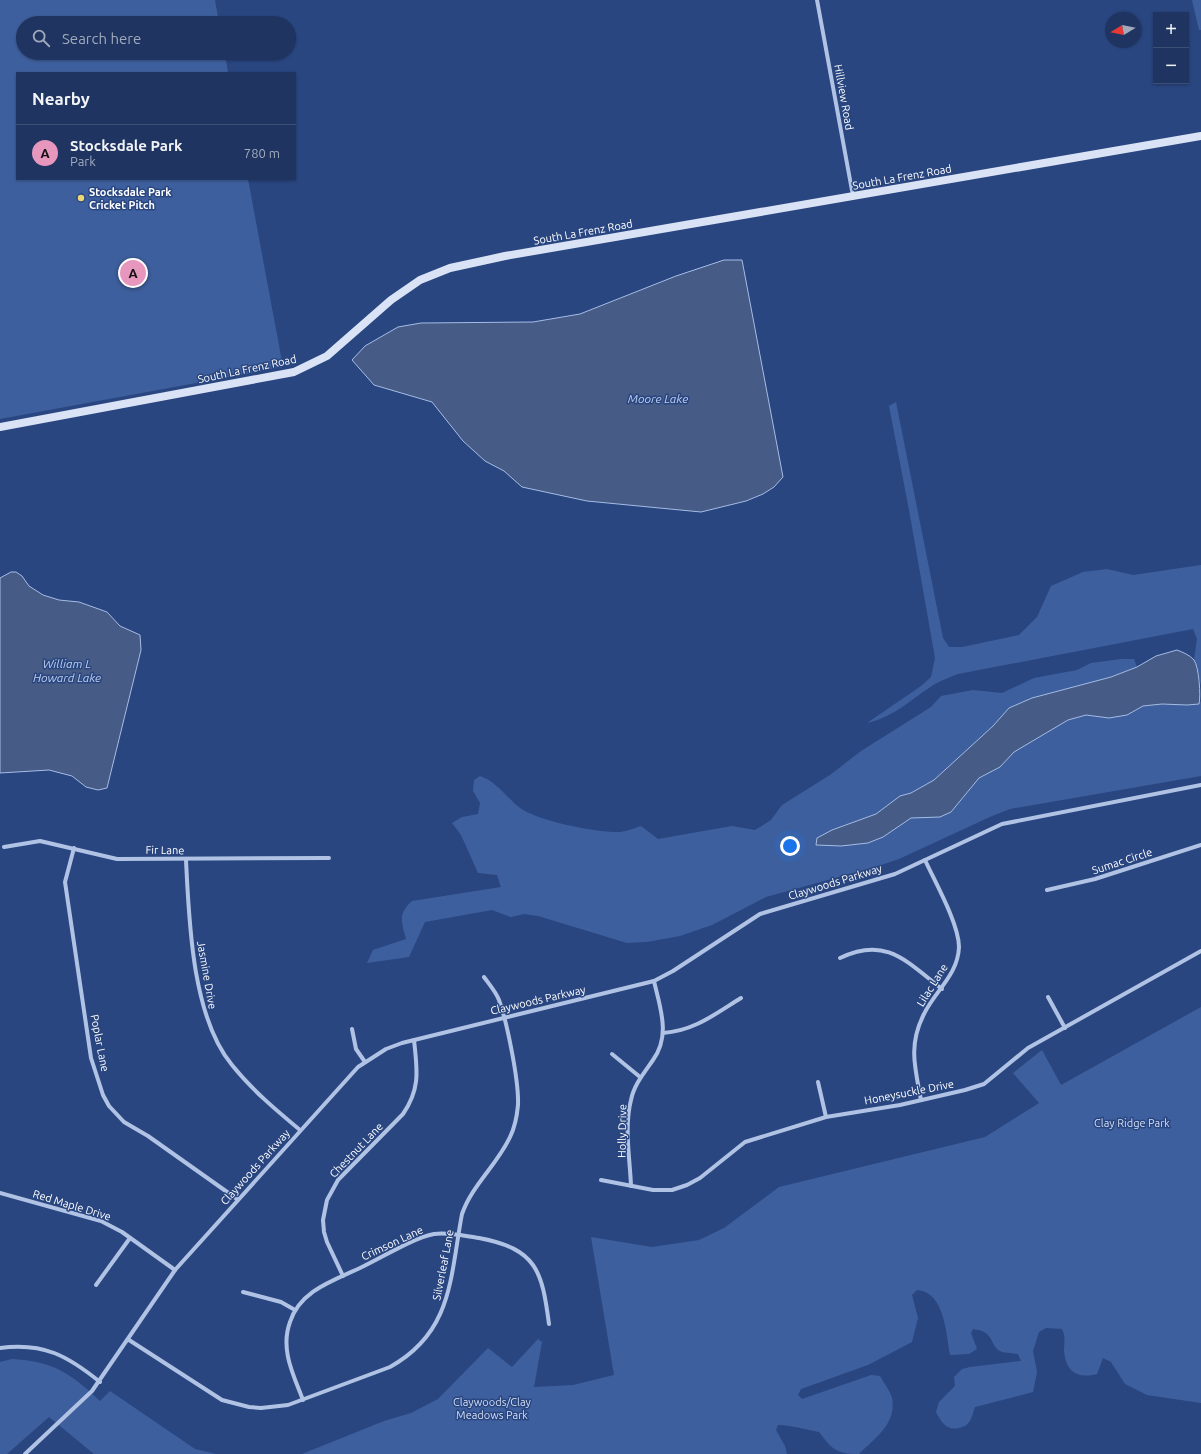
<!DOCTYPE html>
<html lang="en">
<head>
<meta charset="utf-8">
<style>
  :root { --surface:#1f3460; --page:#273c66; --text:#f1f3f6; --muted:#a1aabd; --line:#3c4f75; --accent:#e797bd }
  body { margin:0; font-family:Ubuntu,sans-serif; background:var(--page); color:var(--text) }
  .controls { position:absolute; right:12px; top:12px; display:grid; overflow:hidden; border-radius:0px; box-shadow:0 1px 3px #0004 }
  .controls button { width:36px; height:36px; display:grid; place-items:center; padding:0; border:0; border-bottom:1px solid var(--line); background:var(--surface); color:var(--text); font:20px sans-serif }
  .compass { position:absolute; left:1105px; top:12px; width:36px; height:36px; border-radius:50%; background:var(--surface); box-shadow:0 1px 3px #0004; rotate:260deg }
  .you { position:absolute; left:790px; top:846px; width:14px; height:14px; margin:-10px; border:3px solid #fff; border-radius:50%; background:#1a73e8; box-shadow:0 0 0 6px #1a73e833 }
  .badge { display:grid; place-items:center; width:26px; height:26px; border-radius:50%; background:var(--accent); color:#111; font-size:13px; font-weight:700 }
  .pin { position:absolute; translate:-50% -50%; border:2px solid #fff; box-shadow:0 1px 4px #0006 }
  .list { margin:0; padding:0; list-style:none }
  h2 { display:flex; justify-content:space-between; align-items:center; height:52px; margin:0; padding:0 16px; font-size:17px }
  h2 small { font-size:13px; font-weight:400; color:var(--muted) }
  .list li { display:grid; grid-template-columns:26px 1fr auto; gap:12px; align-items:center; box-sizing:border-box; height:56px; padding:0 16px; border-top:1px solid var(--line) }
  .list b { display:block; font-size:15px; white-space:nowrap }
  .list p { margin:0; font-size:13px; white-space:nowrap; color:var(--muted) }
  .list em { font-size:13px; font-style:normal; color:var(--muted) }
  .icon { flex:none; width:22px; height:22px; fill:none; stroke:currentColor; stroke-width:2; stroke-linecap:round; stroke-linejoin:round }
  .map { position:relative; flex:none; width:1201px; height:1454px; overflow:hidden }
  .search { position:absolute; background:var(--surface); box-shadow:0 1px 3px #0004; left:16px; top:16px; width:280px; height:44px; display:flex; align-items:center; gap:10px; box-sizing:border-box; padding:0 14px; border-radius:22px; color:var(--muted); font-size:15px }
  .panel { position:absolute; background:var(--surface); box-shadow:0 1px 3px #0004; left:16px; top:72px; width:280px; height:108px; border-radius:0px }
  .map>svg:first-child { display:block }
</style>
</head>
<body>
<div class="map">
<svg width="1201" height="1454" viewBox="0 0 1201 1454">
  <rect width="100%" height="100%" fill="#294680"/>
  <g fill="#3e5f9d">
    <polygon points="0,0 215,0 219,23 23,23 23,53 225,53 228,73 17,73 17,179 248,179 283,367 0,419"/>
    <polygon points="1192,0 1201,0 1201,30 1199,30"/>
    <path d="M896 402 943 638 949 647H962L1019 635 1037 617 1051 586 1083 572 1107 569 1133 575 1201 565V685L1194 660 1197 639 1193 629 958 674C950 677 942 680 935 684 912 698 895 717 867 723L921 686 931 677 935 658 909 510 889 406Z"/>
    <path d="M1121 659H1134L1137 667 1111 677 1032 698 1009 708 993 726 934 780 911 793 900 796 876 814 832 830 817 838 816 845 868 843 883 837 911 818 951 812 979 778 1000 767 1014 752 1068 720 1086 715 1109 718 1127 715 1143 706 1162 704 1187 705 1199 704 1201 701V776L1010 809 992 816 899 859 875 867 766 897 712 925 680 936 647 942 627 943 538 916 524 914 511 917 492 910 425 922 409 957 367 963 373 950 406 939C402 923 397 914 412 901L501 887 497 875 478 873 461 835 452 823 462 817 478 814 480 803 473 791 474 780 480 776C496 781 506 797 520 808 537 821 598 833 620 832 627 831 635 828 641 826L658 839 732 826 755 830 771 820 782 805 830 775 861 751 931 707 941 696 973 690 1002 693 1034 678 1077 670 1091 663Z"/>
    <path d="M1201 1007V1403L1147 1395 1125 1384 1111 1362 1103 1358 1097 1374C1077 1379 1066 1372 1064 1351 1064 1343 1066 1337 1062 1329L1046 1328 1039 1332 1033 1351 1037 1372 1033 1392 975 1407C973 1411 973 1415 971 1419 969 1423 966 1426 962 1427 948 1432 942 1424 936 1412L939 1402 955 1386 954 1377 962 1369 970 1367 1021 1361 1018 1354C1013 1353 1006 1353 1002 1352 988 1346 997 1332 973 1329L971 1333 977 1349 969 1354 950 1355C946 1334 945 1292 917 1290L912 1295 918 1318 912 1342 868 1365 801 1389 798 1395 802 1399 871 1375 880 1376C884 1383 890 1391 892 1398 897 1424 875 1438 859 1454 836 1454 832 1449 819 1432 810 1430 784 1424 778 1425L776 1430 785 1446 787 1454H302L384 1421 411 1413 438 1399 488 1348 512 1367 538 1339 542 1342 534 1387 573 1385 614 1375 591 1237 652 1247 699 1240 724 1228 779 1187 985 1137 1039 1103 1013 1073 1042 1050 1061 1085Z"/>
    <path d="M12 1359C52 1361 71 1373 100 1401L110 1391 195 1449 216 1454H94L49 1417 7 1454H0V1362Z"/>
  </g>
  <g fill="#465b85" stroke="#a5bde6">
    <polygon points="724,260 742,260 783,477 774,487 763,494 746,501 701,512 587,501 522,487 504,471 485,461 463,441 432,402 374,385 352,360 365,346 398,327 421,323 533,322 580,314 676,276"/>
    <polygon points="11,572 16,572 22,576 29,586 43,595 59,600 79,602 107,612 120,626 140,635 141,650 107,788 98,790 86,787 72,776 49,770 0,773 0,578"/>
    <path d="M1177 650C1182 652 1190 655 1194 660 1199 667 1201 696 1199 704L1187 705 1162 704 1143 706 1127 715 1109 718 1086 715 1068 720 1014 752 1000 767 979 778 951 812 940 817 911 818 883 837 868 843 841 846 816 845 817 838 832 830 876 814 900 796 911 793 934 780 993 726 1009 708 1032 698 1111 677 1137 667 1156 656Z"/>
  </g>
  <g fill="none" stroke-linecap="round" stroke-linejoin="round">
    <g stroke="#b1c3e5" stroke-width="4">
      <polyline points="817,0 853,196"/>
      <polyline points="4,847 40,841 117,859 329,858"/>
      <polyline points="74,848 65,882 91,1058 103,1095 109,1106 124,1122 148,1136 237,1199"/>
      <path d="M186 860C189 921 192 1017 232 1065 252 1090 276 1110 300 1130"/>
      <polyline points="1047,890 1095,879 1201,845"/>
      <path d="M840 958C886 936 906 961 942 989"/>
      <polyline points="1048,997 1065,1028"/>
      <polyline points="352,1029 356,1049 365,1062"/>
      <path d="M663 1033C694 1031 715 1014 741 998"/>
      <polyline points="612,1054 640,1077"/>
      <polyline points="818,1082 826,1117"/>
      <path d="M921 1100C915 1068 908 1045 924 1014 935 991 958 975 959 947 959 924 935 882 925 860"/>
      <polyline points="601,1180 653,1190 672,1190 687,1185 700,1178 745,1142 826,1117 900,1105 965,1090 984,1084 1028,1048 1201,951"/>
      <path d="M631 1186C630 1159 624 1127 631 1100 634 1085 644 1073 653 1060 671 1035 660 1008 654 981"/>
      <polyline points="0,1193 101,1221 122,1232 175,1270"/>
      <path d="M343 1276 327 1242 324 1232 323 1220 327 1200 338 1180 403 1114C421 1088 417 1069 414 1040"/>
      <polyline points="96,1285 130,1238"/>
      <polyline points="243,1292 281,1302 295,1310"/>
      <path d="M129 1340 222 1400 249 1407 261 1408 288 1405 390 1367C453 1332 450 1277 462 1214 472 1185 497 1165 510 1137 515 1127 517 1116 518 1105 519 1081 507 1022 499 1000 496 992 489 984 484 977"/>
      <path d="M0 1348C43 1342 68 1356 100 1382"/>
      <path d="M303 1400C293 1374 280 1349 290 1322 300 1290 335 1280 362 1267 383 1257 413 1238 434 1234 449 1232 464 1236 479 1238 537 1249 542 1271 549 1324"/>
      <polyline points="25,1454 92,1391 175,1270 358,1067 386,1049 402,1043 654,981 673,971 760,914 895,874 1002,824 1201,785"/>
    </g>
    <polyline stroke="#d9e3f5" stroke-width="8" points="0,427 294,372 327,356 391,300 420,280 450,268 505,256 1201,136"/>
  </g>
  <circle fill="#ecd678" stroke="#294680" stroke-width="1.5" cx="81" cy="198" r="4"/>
  <g text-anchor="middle" stroke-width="3" stroke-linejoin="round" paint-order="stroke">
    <g font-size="11" fill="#fff" stroke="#294680">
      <text transform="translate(844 97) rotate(80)" y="4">Hillview Road</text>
      <text transform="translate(902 177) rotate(-10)" y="4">South La Frenz Road</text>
      <text transform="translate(583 232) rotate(-10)" y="4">South La Frenz Road</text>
      <text transform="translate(247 369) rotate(-12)" y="4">South La Frenz Road</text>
      <text transform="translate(165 850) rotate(1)" y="4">Fir Lane</text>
      <text transform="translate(1122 861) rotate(-18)" y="4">Sumac Circle</text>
      <text transform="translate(835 882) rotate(-17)" y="4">Claywoods Parkway</text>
      <text transform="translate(207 975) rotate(80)" y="4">Jasmine Drive</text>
      <text transform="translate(932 985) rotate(-58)" y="4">Lilac Lane</text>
      <text transform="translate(538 1000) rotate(-13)" y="4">Claywoods Parkway</text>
      <text transform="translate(100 1043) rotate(79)" y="4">Poplar Lane</text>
      <text transform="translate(909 1092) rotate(-11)" y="4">Honeysuckle Drive</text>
      <text transform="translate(622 1131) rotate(-89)" y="4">Holly Drive</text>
      <text transform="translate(356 1150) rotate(-46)" y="4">Chestnut Lane</text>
      <text transform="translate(255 1167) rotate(-48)" y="4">Claywoods Parkway</text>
      <text transform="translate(72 1205) rotate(17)" y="4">Red Maple Drive</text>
      <text transform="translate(392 1243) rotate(-25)" y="4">Crimson Lane</text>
      <text transform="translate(443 1265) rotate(-79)" y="4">Silverleaf Lane</text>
    </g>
    <g font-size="11" font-weight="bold" fill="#fff" stroke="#294680" text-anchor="start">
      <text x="89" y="196">Stocksdale Park<tspan x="89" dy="13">Cricket Pitch</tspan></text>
    </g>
    <g font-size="11" fill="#d3dff5" stroke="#294680">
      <text x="1132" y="1127">Clay Ridge Park</text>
      <text x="492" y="1406">Claywoods/Clay<tspan x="492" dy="13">Meadows Park</tspan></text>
    </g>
    <g font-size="12" font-style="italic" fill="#bccded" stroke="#294680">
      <text x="658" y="403">Moore Lake</text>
      <text x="67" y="668">William L<tspan x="67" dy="14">Howard Lake</tspan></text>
    </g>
  </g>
</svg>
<div class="controls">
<button>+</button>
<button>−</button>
</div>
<svg class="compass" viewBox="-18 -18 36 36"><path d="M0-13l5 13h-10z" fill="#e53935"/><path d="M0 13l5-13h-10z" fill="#a1aabd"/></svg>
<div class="you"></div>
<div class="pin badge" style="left:133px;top:273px">A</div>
<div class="search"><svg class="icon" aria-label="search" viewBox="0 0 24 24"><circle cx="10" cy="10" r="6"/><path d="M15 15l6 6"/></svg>Search here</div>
<section class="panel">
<h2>Nearby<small></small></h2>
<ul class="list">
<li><span class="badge">A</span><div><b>Stocksdale Park</b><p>Park</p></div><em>780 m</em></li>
</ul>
</section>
</div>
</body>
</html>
